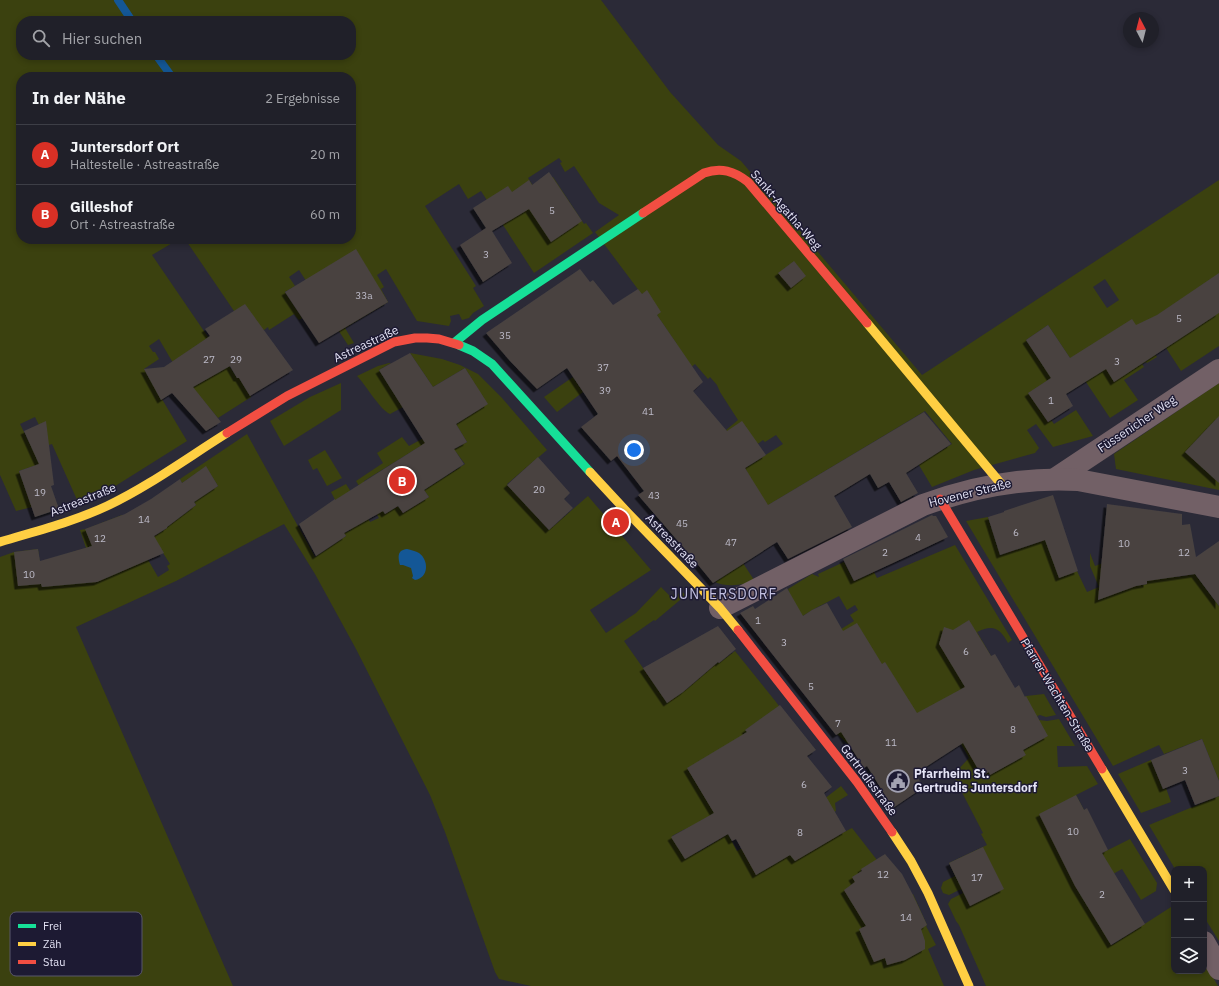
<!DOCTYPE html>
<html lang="de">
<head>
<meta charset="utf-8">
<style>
  :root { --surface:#202029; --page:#282831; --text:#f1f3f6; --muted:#a2a3a8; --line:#3d3e46; --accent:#d93025 }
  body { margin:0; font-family:"IBM Plex Sans",sans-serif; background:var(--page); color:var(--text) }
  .controls { position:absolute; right:12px; bottom:12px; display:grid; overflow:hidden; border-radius:8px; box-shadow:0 2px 6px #0003 }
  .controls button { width:36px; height:36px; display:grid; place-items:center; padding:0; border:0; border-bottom:1px solid var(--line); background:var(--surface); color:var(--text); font:20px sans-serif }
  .compass { position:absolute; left:1123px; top:12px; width:36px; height:36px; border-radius:50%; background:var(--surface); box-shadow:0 2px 6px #0003; rotate:353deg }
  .you { position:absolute; left:634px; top:450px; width:14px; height:14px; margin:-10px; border:3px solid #fff; border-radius:50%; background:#1a73e8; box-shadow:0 0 0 6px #1a73e833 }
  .badge { display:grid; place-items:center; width:26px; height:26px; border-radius:50%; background:var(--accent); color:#fff; font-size:13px; font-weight:700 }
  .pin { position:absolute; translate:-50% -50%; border:2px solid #fff; box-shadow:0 1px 4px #0006 }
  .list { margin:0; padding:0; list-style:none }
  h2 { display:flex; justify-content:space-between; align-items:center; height:52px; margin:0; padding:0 16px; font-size:17px }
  h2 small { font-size:13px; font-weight:400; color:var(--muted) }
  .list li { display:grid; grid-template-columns:26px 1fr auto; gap:12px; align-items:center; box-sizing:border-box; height:60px; padding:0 16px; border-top:1px solid var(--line) }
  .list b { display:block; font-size:15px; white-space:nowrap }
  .list p { margin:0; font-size:13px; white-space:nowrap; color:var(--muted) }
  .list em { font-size:13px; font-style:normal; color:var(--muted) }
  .icon { flex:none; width:22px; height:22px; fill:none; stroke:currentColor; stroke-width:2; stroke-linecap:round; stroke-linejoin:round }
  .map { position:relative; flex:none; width:1219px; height:986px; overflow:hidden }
  .search { position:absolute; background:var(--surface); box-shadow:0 2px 6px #0003; left:16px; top:16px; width:340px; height:44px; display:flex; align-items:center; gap:10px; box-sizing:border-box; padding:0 14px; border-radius:16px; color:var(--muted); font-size:15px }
  .panel { position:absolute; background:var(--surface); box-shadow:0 2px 6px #0003; left:16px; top:72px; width:340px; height:172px; border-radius:16px }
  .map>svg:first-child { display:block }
</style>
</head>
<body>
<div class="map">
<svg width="1219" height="986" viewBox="0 0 1219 986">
  <defs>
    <filter id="shadow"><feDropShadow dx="-3.5" dy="3.5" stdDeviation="0" flood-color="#0009"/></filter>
  </defs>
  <rect width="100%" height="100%" fill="#2b2a37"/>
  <g fill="#3b410f" fill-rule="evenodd">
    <path d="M0 0H601L670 92 718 145 741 161 922 375 1219 180V346L1181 371 1157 334 1146 341 1157 357 1147 363 1146 362 1142 364 1144 367 1124 380 1138 400 1110 418 1048 325 1026 340 1047 371 1053 377 1029 393 1048 422 1051 420 1054 424 1076 410 1093 436 1053 447 1036 424 1027 430 1039 448 1035 453 974 470 932 487 907 445 920 437 932 456 952 444 925 411 765 507 745 468 783 444 776 435 765 442 763 440 755 446 743 450 726 430 738 420 720 392 717 385 710 377 708 379 695 364 680 376 676 343 652 308 595 232 619 215 599 203 574 166 565 172 560 163 562 162 559 158 528 178 535 189 553 177 584 224 586 223 593 233 534 273 481 191 468 199 459 184 425 206 476 286 473 288 484 306 473 313 469 318 462 320 459 314 450 316 451 321 449 326 417 321 386 269 377 275 384 287 381 289 388 302 345 328 354 343 348 345 299 270 289 277 295 286 285 292 302 318 299 320 294 314 269 330 268 327 264 330 234 311 185 239H351V77H21V239H179L152 255 208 337 210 336 237 378H239L251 397 218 418 176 368 159 339 149 346 153 352H155L159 359 144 369 187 441 101 495 78 502 52 444 49 445 35 417 20 424 40 464 19 471 32 507 16 511 0 475ZM21 21H351V55H21ZM1105 279 1119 300 1107 308 1093 287Z"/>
    <path d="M410 353 442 359 460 365 478 374 502 398 547 450 507 484 549 530 588 496 651 570 590 610 606 633 636 613 661 587 671 597 676 592 678 594 681 591 686 595 655 621 654 620 624 641 667 702 688 688 718 662 719 663 735 651 776 702 788 718 751 744 753 749 734 766 753 796 728 813 689 836 685 829 672 836 676 844 689 837 698 852 728 834 737 851 811 809 841 786 848 795 835 803 836 811 818 822 829 840 852 828 877 860 861 870 874 893 877 892 886 909 913 894 927 925 926 926 936 945 928 949 944 986H531L499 979 495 972 445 832 430 795 356 649 315 574 284 524 176 581 76 627 233 986H0V557L14 552 38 549 40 564 71 561 69 553 86 548 80 530 86 529 122 515 158 577 169 570 167 566 170 564 153 537 167 528V527L196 505 188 491 192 488 199 498 218 486 206 467 182 483 180 479 247 434 315 557 346 536 344 533 351 530 331 492 346 484 370 522 379 518 356 481 383 463 377 453 402 437 409 446 422 439 424 441 430 438 442 456 467 442 456 424 487 404 465 368 433 387ZM419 447 432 467 456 452 465 464 424 490 429 497 403 513 398 506 385 514 364 481Z"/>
    <path d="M389 363H391L379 370 403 407 390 414C380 410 366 385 357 376L378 366Z"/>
    <polygon points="573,377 583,392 557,412 544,397"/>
    <polygon points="341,383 341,410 284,446 270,421 310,397"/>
    <polygon points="1219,383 1219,490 1116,469 1114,454"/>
    <polygon points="325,450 342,478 327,486 317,468 313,470 308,460"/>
    <polygon points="988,517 1000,555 1042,541 1037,522 1077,571 1087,592 1099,587 1090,566 1090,553 1095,566 1119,557 1133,586 1147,584 1143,561 1174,556 1177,577 1195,574 1219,606 1219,781 1202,739 1164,754 1159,745 1113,766 966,521"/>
    <path d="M955 545 1012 640 1008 643C1000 628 993 624 977 632L991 656 1002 709 1026 696 1044 694 1056 715 1046 717 1040 715 1037 716 1039 720 1047 721 1059 719 1075 746H1057L1058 767 1087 766 1098 784 1076 795 1084 810 1078 865 1130 839 1157 883 1156 891 1141 900 1122 869 1113 874 1106 936 1112 945 1171 907 1174 912V971H1204V962L1218 986H986L959 925 956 921 948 904 951 899 963 893 961 889 949 895 943 893 941 888 943 882 955 876 949 863 987 845 981 834 983 833 953 775 969 758 949 723 870 770 867 766 876 760 865 734 848 744 837 734 851 725 833 634 854 621 850 615 858 610 855 605 847 610 839 596 814 609 798 619 788 589 812 574 819 577 818 574 844 562 854 581 874 572 877 578Z"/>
    <path d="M743 563 754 580C743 586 726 587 715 582Z"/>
    <polygon points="1151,760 1163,789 1166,788 1171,802 1141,813 1118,774"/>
    <polygon points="1219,796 1219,941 1204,917 1204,869 1175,869 1149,825"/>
  </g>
  <path fill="#145796" d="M407 549C411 550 416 551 419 553 429 560 429 578 415 580L412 578 413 576 411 568 403 565H400C398 557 397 550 407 549Z"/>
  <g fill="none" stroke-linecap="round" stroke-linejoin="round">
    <g stroke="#145796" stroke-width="8">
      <polyline points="118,0 132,21"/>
      <polyline points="156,55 172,77"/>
    </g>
  </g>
  <g fill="#484241" filter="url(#shadow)">
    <polygon points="549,172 582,221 551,242 529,209 492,231 512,263 483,282 460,245 486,228 473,208 508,186 512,192 529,180 532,185"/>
    <polygon points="356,249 388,302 319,343 285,292"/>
    <polygon points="794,261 806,276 791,288 778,273"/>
    <polygon points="580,269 590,282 593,280 613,305 638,289 642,294 647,290 661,312 657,315 703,382 693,391 727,431 742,421 766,455 745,468 768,505 924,412 951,444 906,473 918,493 901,502 889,482 878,488 870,474 834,496 852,527 788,559 777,542 713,583 690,555 638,495 644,491 617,456 611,461 581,427 598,414 567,368 537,389 510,361 486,333"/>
    <polygon points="1219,273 1219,313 1114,382 1106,369 1066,394 1073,406 1048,422 1028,393 1051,378 1026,340 1048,325 1070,358 1132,319 1136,325 1157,315"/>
    <polygon points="245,304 293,370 250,396 239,378 237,378 230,366 193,387 221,422 206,431 172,393 161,400 144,369 164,367 210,336 205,329"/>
    <polygon points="410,353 433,387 465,368 488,404 456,424 467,442 454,449 464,464 424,490 429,497 403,513 398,506 385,514 383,511 344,533 346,536 316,556 299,524 335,499 335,500 425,443 379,370"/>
    <polygon points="1219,416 1219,483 1185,452"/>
    <polygon points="46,421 54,485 51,486 59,509 35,517 19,471 39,464 24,431"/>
    <polygon points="538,457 570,493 564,499 573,508 549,530 507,485"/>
    <polygon points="206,466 218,486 194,502 196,505 167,527 167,528 154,536 164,553 97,582 42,587 41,584 18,586 14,552 38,549 40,561 92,546 85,529 125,514 151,499 180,479 182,483"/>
    <polygon points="1053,495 1078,571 1059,578 1045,540 1000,555 988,517 1004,512 1004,511"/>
    <polygon points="1107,504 1182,514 1182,525 1190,524 1196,557 1219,541 1219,606 1195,574 1147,581 1147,584 1136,586 1098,600"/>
    <polygon points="932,515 933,516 936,516 948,537 908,556 854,581 843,559"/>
    <polygon points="787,588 803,616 812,610 827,603 843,631 857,623 882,664 885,662 917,713 965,687 939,644 944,627 953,630 969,620 991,656 995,654 1015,688 1019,685 1025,697 1026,696 1048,736 1023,750 1026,755 990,775 989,772 982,776 963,743 915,774 924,787 893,808 867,766 864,768 841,732 836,735 740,613 753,606 755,609"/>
    <polygon points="718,626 736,649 719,663 718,662 683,692 667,703 643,668"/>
    <polygon points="780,705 816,750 807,756 832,787 824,793 846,831 795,861 790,855 756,875 736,839 732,841 728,834 685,859 671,837 714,813 687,768 747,732 745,730"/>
    <polygon points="1202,739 1219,781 1219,796 1195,805 1185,780 1163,789 1151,760"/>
    <polygon points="1076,795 1084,810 1087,808 1108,850 1102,853 1145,924 1111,945 1075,886 1039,814"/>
    <polygon points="983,847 1004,889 970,906 949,863"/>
    <polygon points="885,854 902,874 913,895 927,925 921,929 925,941 925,949 905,960 887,965 885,958 874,962 859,929 866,926 844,890 855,882 852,877 862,871 861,869"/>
  </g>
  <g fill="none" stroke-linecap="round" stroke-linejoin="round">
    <g stroke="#726066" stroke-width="22">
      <polyline points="1055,479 1219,370"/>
      <path d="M720 608 923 505C972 487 1026 477 1078 480L1219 507"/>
      <polyline points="1204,942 1219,969"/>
    </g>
    <g stroke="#16e098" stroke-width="9">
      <polyline points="454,343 482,320 643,213"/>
      <polyline points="459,345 473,351 492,364 590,472"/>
    </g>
    <g stroke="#ffcf43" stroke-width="9">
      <polyline points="867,323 1002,485"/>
      <polyline points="590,472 628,513 720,608 738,630"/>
      <path d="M0 542C36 531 73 522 107 506 149 486 187 458 227 433"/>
      <polyline points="1102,769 1174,890"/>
      <polyline points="892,832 911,861 928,893 969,986"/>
    </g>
    <g stroke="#f24e42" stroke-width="9">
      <path d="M643 213 704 173C721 167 734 171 748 182L867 323"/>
      <polyline points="227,433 287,396 394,342 415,338 427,338 439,339 459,345"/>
      <polyline points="940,499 1102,769"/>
      <polyline points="738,630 857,782 892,832"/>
    </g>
  </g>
  <defs>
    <g id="civic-ring" transform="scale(1.15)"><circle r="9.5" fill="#1d1a33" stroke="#a3a2b2" stroke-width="1.5"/><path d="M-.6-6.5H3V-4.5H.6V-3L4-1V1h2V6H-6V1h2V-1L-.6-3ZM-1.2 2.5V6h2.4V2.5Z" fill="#a3a2b2"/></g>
  </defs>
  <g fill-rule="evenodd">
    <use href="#civic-ring" x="898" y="781"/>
  </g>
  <g text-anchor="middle" stroke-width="3" stroke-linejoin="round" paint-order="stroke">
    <g font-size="10" fill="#bdbbc8">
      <text x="552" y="214">5</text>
      <text x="486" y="258">3</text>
      <text x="364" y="299">33a</text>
      <text x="1179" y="322">5</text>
      <text x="505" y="339">35</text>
      <text x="209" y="363">27</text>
      <text x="236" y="363">29</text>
      <text x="1117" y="365">3</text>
      <text x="603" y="371">37</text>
      <text x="605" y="394">39</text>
      <text x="1051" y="404">1</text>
      <text x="648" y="415">41</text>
      <text x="539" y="493">20</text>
      <text x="40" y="496">19</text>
      <text x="654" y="499">43</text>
      <text x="144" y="523">14</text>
      <text x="682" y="527">45</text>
      <text x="1016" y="536">6</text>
      <text x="918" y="541">4</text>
      <text x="100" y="542">12</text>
      <text x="731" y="546">47</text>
      <text x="1124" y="547">10</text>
      <text x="885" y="556">2</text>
      <text x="1184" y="556">12</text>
      <text x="29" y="578">10</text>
      <text x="758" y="624">1</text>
      <text x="784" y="646">3</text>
      <text x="966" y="655">6</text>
      <text x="811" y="690">5</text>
      <text x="838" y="727">7</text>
      <text x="1013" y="733">8</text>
      <text x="891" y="746">11</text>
      <text x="1185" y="774">3</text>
      <text x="804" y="788">6</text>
      <text x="1073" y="835">10</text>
      <text x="800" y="836">8</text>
      <text x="883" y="878">12</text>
      <text x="977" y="881">17</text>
      <text x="1102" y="898">2</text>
      <text x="906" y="921">14</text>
    </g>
    <g font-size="12" fill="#e4e3f5" stroke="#1d1a33">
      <text transform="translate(786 210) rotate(49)" y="4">Sankt-Agatha-Weg</text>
      <text transform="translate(366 344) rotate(-25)" y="4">Astreastraße</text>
      <text transform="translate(1137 424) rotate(-34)" y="4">Füssenicher Weg</text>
      <text transform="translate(970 493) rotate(-14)" y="4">Hovener Straße</text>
      <text transform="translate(83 500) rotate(-22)" y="4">Astreastraße</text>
      <text transform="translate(672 541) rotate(46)" y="4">Astreastraße</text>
      <text transform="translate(1057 695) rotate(59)" y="4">Pfarrer-Wachten-Straße</text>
      <text transform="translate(869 780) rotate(53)" y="4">Gertrudisstraße</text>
    </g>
    <g font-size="12" font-weight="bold" fill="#e4e3f5" stroke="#1d1a33" text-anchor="start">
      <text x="914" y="778">Pfarrheim St.<tspan x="914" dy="14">Gertrudis Juntersdorf</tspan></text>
    </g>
    <g font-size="14" letter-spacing="1" fill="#c2c0e1" stroke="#1d1a33">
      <text x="724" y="599">JUNTERSDORF</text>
    </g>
  </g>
  <rect x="10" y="912" width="132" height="64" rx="6" fill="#1d1a33" stroke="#59566d" stroke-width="1"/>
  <rect x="18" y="924" width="18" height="4" fill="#16e098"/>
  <rect x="18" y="942" width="18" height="4" fill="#ffcf43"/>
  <rect x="18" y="960" width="18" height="4" fill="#f24e42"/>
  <g font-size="11" fill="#e4e3f5">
    <text x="43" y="930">Frei</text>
    <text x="43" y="948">Zäh</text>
    <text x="43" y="966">Stau</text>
  </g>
</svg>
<div class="controls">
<button>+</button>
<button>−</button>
<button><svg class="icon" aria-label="layers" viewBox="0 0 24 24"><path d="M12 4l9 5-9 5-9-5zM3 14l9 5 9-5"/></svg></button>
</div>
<svg class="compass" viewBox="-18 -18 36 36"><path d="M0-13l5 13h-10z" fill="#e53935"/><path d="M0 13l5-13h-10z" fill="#a2a3a8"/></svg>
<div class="you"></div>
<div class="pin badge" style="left:616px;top:522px">A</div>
<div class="pin badge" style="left:402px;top:481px">B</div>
<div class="search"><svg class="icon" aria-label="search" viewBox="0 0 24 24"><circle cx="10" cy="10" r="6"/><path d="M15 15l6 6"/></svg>Hier suchen</div>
<section class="panel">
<h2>In der Nähe<small>2 Ergebnisse</small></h2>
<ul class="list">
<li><span class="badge">A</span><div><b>Juntersdorf Ort</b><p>Haltestelle · Astreastraße</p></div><em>20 m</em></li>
<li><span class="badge">B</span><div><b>Gilleshof</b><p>Ort · Astreastraße</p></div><em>60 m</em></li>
</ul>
</section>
</div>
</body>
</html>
